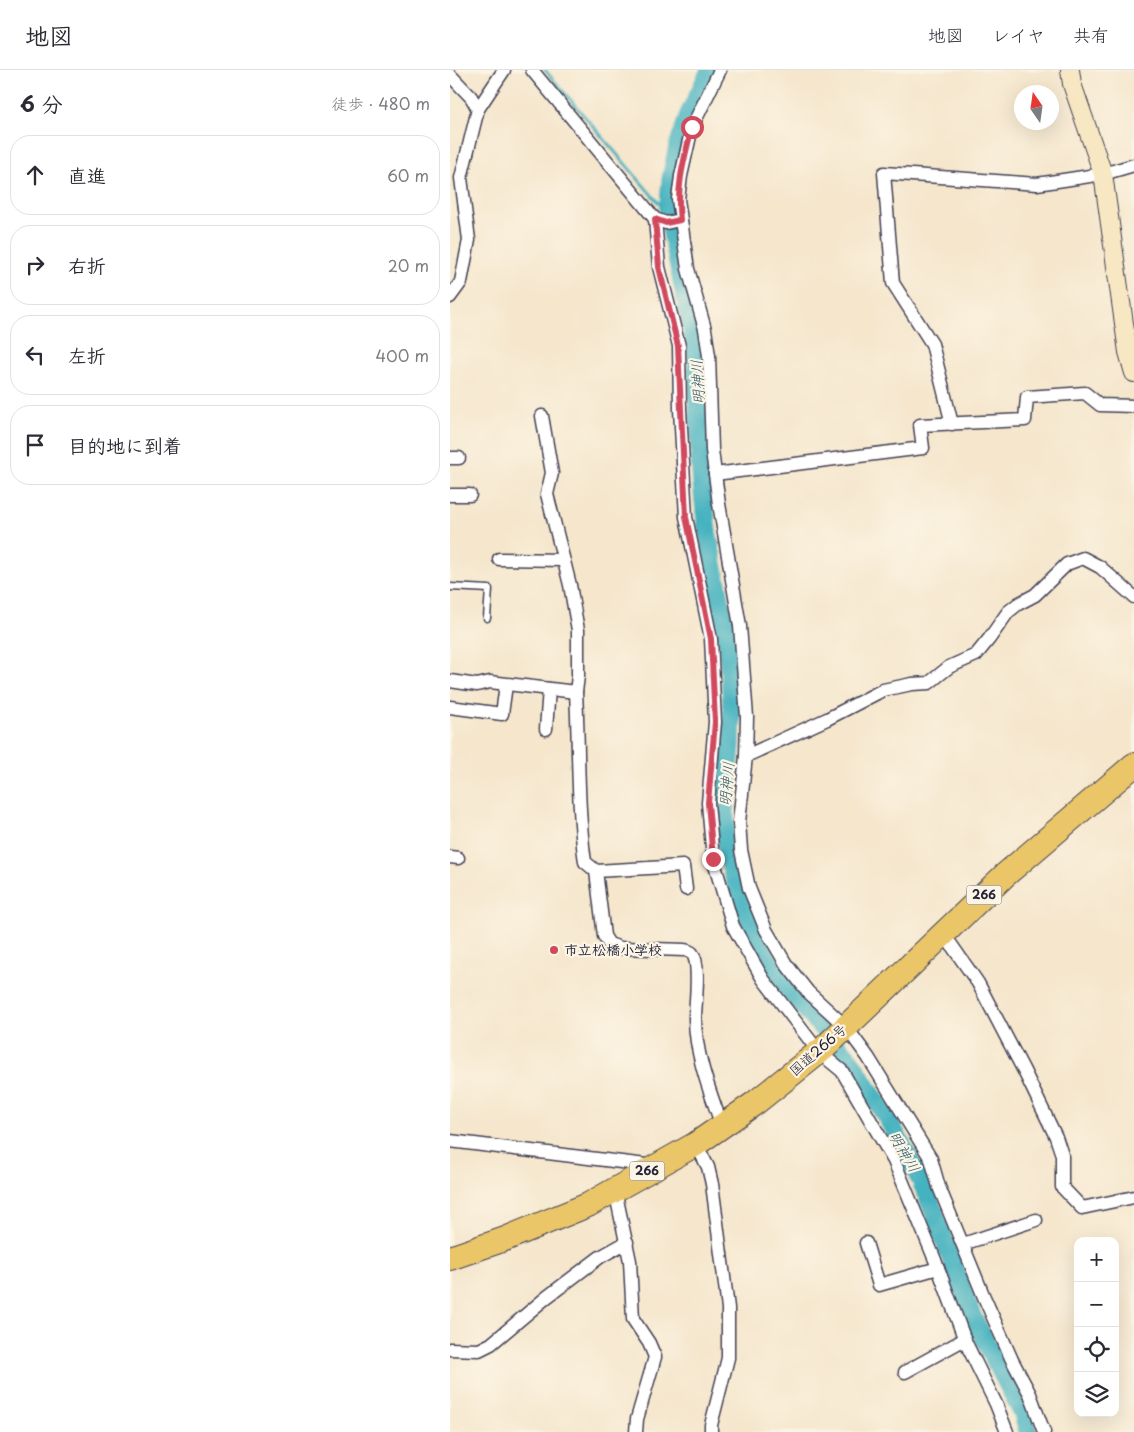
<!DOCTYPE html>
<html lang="ja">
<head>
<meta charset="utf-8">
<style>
  :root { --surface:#fff; --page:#f2f2f3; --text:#2b2b33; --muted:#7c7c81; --line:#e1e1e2 }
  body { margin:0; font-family:"Playpen Sans","Klee One",sans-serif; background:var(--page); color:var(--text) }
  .controls { position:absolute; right:15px; bottom:15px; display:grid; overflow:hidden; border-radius:10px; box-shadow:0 5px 20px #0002 }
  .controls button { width:45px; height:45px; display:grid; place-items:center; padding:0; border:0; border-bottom:1px solid var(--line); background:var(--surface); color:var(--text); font:25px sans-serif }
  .compass { position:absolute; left:564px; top:15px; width:45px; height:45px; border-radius:50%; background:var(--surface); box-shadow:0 5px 20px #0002; rotate:347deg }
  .stop { position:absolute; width:15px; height:15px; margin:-11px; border:4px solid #d1495b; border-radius:50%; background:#fff }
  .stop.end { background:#d1495b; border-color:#fff; box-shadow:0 1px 5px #0008 }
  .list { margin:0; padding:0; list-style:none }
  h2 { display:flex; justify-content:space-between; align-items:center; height:65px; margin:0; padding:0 20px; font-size:21px }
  h2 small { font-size:16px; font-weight:400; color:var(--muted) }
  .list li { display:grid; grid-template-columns:32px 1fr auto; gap:15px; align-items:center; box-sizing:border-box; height:80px; margin:0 10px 10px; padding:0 10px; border:1px solid var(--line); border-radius:20px }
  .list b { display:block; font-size:19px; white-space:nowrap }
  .list em { font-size:16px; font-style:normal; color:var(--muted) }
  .icon { flex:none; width:28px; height:28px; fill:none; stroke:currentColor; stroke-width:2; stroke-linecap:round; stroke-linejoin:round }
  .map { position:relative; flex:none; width:684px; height:1362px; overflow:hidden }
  header { display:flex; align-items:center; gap:30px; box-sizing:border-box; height:70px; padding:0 25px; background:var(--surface); border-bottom:1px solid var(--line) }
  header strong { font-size:24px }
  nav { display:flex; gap:28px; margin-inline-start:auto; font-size:18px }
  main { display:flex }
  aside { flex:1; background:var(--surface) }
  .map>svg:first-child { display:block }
</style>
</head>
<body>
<header>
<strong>地図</strong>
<nav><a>地図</a><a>レイヤ</a><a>共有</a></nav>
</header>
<main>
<aside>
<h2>6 分<small>徒歩 · 480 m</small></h2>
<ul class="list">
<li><svg class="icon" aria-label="ahead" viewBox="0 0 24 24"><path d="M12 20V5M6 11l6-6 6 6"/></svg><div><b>直進</b></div><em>60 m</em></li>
<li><svg class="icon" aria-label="right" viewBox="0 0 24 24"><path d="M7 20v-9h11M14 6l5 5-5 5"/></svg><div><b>右折</b></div><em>20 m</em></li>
<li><svg class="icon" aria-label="left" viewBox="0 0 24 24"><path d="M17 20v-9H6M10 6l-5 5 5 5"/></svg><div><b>左折</b></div><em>400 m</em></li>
<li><svg class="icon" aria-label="arrive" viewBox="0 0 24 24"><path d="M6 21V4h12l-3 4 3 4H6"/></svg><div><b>目的地に到着</b></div></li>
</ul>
</aside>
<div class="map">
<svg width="684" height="1362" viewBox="0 0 684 1362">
  <rect width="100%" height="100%" fill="#fcf5e5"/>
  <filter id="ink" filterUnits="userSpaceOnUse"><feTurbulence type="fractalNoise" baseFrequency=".02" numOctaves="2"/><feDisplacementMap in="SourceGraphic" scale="10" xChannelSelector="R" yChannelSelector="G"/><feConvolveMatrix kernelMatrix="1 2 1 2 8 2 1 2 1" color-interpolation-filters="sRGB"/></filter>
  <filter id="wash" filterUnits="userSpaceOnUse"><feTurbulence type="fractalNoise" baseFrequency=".0096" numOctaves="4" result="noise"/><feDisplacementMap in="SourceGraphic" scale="20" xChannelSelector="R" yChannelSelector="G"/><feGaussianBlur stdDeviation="1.12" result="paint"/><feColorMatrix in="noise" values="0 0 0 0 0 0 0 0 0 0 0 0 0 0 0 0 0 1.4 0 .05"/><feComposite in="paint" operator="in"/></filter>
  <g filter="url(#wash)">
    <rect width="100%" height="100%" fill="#f5e6cc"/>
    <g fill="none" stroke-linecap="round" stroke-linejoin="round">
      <polyline stroke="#44b2c0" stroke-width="3" points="95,0 218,144"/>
      <polyline stroke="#44b2c0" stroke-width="19" points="260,0 239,44 228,76 221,109 218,144 246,279 251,405 257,461 275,555 280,604 282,639 281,676 275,741 275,763 278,787 293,839 304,864 318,890 341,923 401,991 440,1053 471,1111 484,1142 522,1246 573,1344 578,1362"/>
    </g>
  </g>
  <g filter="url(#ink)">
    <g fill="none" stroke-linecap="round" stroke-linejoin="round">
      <g stroke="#423f51" stroke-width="9">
        <polyline id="lane" points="0,517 39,519 37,548"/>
      </g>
      <g stroke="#423f51" stroke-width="15">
        <g id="street">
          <polyline points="82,0 205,149 216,153 230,150"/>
          <polyline points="270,0 242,57 231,106 228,129 238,199 255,259 259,286 262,380 265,404 269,434 290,556 297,647 296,686 289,752 291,780 299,818 316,860 336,894 358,922 396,957 418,987 481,1089 489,1117 534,1227 562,1290 580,1324 594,1362"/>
          <polyline points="0,5 21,27 28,39"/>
          <polyline points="205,149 209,197 229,276 230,339 236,447 261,569 265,652 258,733 263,789 283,856 313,909 369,982 392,1001 444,1091 485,1190 516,1273 546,1334 557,1362"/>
          <polyline points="0,227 11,212 19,170 11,108 28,39 54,0"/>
          <polyline points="502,354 482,274 443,213 434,103 587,114 653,104 684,95"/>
          <polyline points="0,388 9,388"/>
          <polyline points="265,404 473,378 470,355 575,350 577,327 635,323 650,335 684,336"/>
          <polyline points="0,425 20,425"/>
          <polyline points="49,489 113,490"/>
          <polyline points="0,611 27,615 40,612 126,622 128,606 128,560 120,515 97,424 102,403 92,346"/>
          <path d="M126 622C129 679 127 736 135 792L146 801 233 796 236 819"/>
          <polyline points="0,637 52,644 56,615"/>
          <polyline points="96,659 99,619"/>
          <polyline points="296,686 377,649 433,620 462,614 479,613 499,597 526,585 539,569 558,542 568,534 585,525 617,494 633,488 650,497 684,527"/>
          <polyline points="0,787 8,788"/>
          <path d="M146 801 154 866 159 874 171 878 235 880C236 880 241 882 242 883 251 893 245 934 245 948 245 984 260 1022 272 1056"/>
          <polyline points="493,863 528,913 574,1001 606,1067 612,1085 612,1117 632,1138 684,1127"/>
          <polyline points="0,1071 204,1096"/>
          <polyline points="246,1074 258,1097 262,1114 278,1238 278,1288 261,1355 261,1362"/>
          <polyline points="165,1120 180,1191 183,1249 199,1273 205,1287 187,1349 186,1362"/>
          <polyline points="416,1173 429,1215 488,1198"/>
          <polyline points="513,1174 586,1150"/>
          <polyline points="0,1279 29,1280 41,1274 97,1227 150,1187 177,1172"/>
          <polyline points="455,1302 515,1269"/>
        </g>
      </g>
      <g stroke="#423f51" stroke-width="20">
        <polyline id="secondary" points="620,0 622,14 653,104 678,282 684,303"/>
      </g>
      <g stroke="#423f51" stroke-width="26">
        <polyline id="highway" points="0,1188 55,1169 138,1135 246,1074 305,1033 374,978 555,805 684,695"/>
      </g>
      <use href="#lane" stroke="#fff" stroke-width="6"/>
      <use href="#street" stroke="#fff" stroke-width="12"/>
      <use href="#secondary" stroke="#f7e8c3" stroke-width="18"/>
      <use href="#highway" stroke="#eac669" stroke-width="24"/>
    </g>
  </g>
  <g fill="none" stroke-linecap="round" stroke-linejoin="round" filter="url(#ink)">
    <path stroke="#d1495b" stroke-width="6" d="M242 57C234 90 226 116 230 150L216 153 205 149 209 197 228 276 236 447 261 569 265 652 258 733 263 789"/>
  </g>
  <circle fill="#d1495b" stroke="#fcf5e5" stroke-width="2" cx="104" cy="880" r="5"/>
  <g text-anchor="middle" stroke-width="4.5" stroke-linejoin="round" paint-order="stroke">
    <g fill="#fcf5e5" stroke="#63616e" stroke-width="1">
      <rect x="516.5" y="815.5" width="35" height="19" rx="4"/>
      <rect x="179.5" y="1091.5" width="35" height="19" rx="4"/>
    </g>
    <g font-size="12" font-weight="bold" fill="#22223b">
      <text x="534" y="829">266</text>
      <text x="197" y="1105">266</text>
    </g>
    <g font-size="14" font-weight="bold" fill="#22223b" stroke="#fcf5e5" text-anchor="start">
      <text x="114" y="885">市立松橋小学校</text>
    </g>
    <g font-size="14" fill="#22223b" stroke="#fcf5e5">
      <text transform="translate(368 980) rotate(-41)" y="5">国道266号</text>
    </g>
    <g font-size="15" font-style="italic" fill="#305c70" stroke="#fcf5e5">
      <text transform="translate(248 312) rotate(-93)" y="5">明神川</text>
      <text transform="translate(277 714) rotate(-85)" y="5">明神川</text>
      <text transform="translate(454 1082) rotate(59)" y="5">明神川</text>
    </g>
  </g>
</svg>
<div class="controls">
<button>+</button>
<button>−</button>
<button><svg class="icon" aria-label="locate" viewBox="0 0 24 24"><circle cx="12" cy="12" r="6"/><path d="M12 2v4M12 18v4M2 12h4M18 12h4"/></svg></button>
<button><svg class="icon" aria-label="layers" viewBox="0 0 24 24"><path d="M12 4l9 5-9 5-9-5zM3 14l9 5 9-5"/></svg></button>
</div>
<svg class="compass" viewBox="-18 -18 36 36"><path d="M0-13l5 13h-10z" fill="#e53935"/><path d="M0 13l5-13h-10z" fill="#7c7c81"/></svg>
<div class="stop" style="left:242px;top:57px"></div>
<div class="stop end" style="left:263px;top:789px"></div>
</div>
</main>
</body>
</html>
